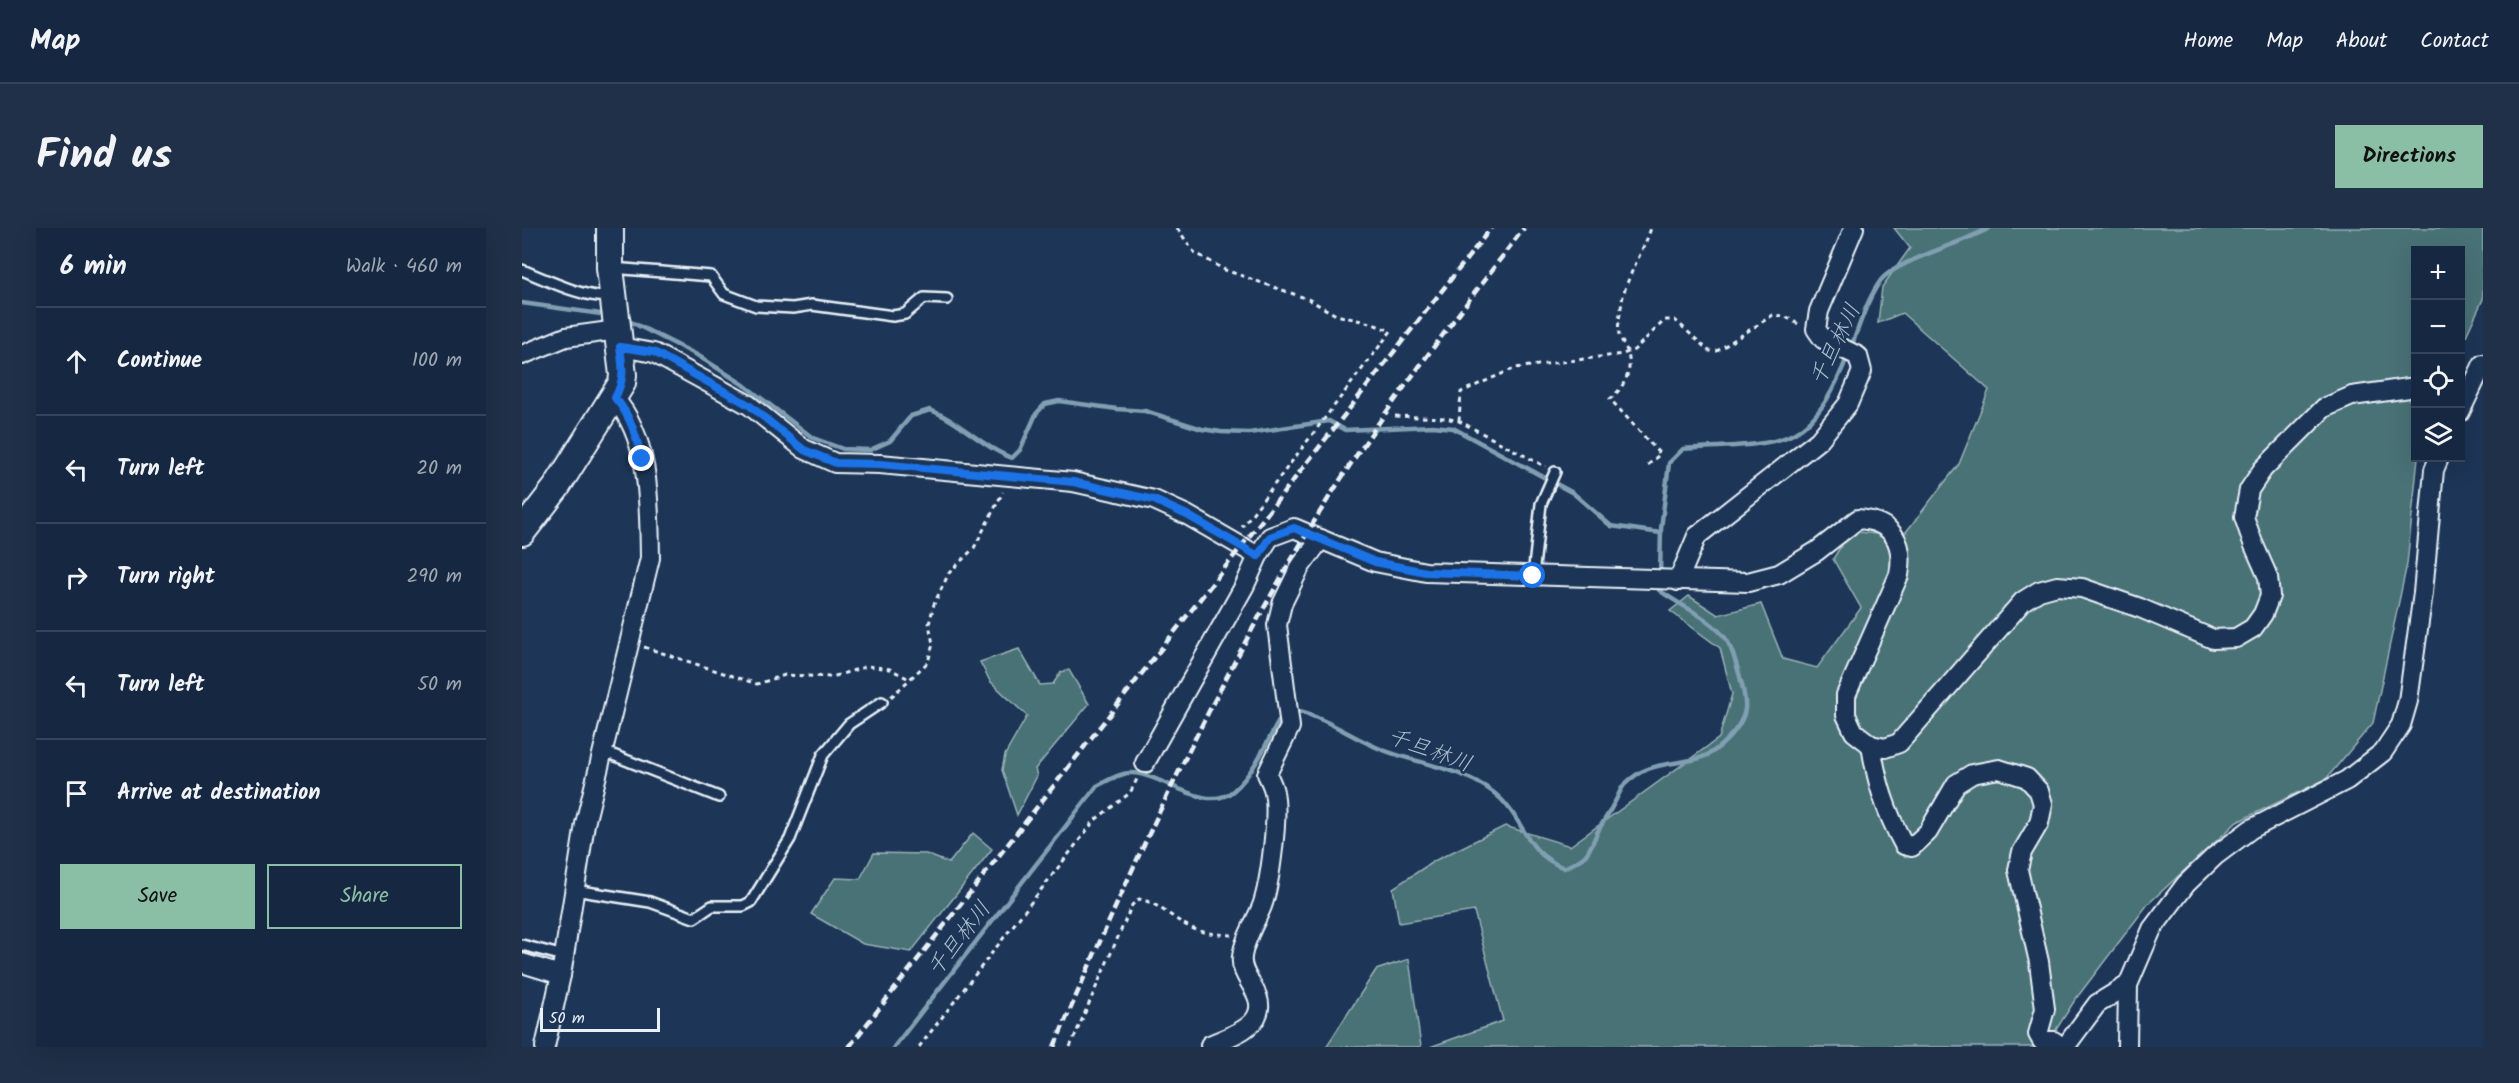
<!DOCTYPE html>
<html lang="en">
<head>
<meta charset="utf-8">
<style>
  :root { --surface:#162841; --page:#1f3048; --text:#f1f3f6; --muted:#9ea6b1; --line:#35445a; --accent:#8abfa5 }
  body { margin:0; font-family:Kalam,"Klee One",sans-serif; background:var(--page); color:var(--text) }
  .controls { position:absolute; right:18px; top:18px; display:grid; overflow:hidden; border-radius:0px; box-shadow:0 6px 24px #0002 }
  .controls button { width:54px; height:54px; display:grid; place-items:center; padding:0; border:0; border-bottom:2px solid var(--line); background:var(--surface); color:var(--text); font:30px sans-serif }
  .scale { position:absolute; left:18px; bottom:15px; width:120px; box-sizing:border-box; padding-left:6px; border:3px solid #e8f1f8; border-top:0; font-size:16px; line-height:21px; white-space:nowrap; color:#e8f1f8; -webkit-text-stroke:4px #1d3557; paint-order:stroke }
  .stop { position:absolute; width:18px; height:18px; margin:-14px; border:4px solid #1a73e8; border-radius:50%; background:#fff }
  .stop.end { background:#1a73e8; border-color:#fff; box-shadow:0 2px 6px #0008 }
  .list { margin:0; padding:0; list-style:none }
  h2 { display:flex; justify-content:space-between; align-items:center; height:78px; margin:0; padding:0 24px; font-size:26px }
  h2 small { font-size:20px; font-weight:400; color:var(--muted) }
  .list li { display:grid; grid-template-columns:39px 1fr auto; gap:18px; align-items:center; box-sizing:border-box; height:108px; padding:0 24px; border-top:2px solid var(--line) }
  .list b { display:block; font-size:22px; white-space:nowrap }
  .list em { font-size:20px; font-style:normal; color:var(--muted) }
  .actions { display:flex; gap:12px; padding:18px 24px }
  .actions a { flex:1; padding:14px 0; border:2px solid var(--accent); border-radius:0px; text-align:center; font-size:21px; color:var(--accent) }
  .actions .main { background:var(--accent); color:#111 }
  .icon { flex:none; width:33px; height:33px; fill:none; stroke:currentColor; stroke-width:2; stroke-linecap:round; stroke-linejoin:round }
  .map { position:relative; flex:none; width:1961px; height:819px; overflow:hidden; border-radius:0px }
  header { display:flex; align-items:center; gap:36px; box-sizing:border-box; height:84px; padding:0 30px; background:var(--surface); border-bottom:2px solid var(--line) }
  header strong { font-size:28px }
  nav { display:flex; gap:33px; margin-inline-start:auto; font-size:21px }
  .intro { display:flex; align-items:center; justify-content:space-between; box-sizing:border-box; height:144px; padding:0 36px }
  h1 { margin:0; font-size:42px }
  .button { padding:15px 27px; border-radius:0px; background:var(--accent); color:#111; font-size:21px; font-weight:700 }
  main { display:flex; gap:36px; padding:0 36px }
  aside { flex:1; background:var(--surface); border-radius:0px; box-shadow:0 6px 24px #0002 }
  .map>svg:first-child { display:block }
</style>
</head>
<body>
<header>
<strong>Map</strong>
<nav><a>Home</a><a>Map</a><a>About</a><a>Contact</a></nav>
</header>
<div class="intro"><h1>Find us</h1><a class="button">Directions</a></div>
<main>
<aside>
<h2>6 min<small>Walk · 460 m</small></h2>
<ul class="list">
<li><svg class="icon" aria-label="ahead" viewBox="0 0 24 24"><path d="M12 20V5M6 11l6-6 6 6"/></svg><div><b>Continue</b></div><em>100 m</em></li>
<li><svg class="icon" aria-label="left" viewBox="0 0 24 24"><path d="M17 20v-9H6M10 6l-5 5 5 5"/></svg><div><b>Turn left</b></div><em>20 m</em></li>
<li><svg class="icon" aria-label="right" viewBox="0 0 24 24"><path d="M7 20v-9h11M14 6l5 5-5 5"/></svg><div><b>Turn right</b></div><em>290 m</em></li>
<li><svg class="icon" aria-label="left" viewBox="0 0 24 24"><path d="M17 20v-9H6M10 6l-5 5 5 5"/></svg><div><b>Turn left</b></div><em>50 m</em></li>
<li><svg class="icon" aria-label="arrive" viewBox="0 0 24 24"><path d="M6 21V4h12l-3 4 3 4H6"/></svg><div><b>Arrive at destination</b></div></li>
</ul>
<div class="actions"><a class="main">Save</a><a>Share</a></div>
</aside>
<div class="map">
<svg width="1961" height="819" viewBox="0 0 1961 819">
  <rect width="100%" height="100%" fill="#1d3557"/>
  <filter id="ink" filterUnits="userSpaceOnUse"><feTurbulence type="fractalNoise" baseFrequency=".0167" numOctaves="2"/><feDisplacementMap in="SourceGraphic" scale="12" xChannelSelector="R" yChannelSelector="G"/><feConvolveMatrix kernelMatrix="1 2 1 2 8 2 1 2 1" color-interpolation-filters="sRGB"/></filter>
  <g filter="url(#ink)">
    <g fill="#4a7276" stroke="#99b2b7" stroke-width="1.5">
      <polygon points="1372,0 1961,0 1961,71 1939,119 1938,22 1894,22 1894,230 1896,230 1885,336 1851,495 1804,551 1715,594 1626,676 1553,772 1523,819 908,819 981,793 952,683 877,695 871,660 912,633 983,598 1048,618 1197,510 1210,466 1198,420 1148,383 1167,368 1196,387 1239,376 1261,431 1295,440 1339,380 1311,331 1328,303 1380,309 1437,236 1467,162 1380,85 1356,95 1360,59 1388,20"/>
      <polygon points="497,421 518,457 531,456 539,444 547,442 567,476 513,541 515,548 495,587 480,542 483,527 505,488 468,453 458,434"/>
      <polygon points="451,605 470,621 389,724 341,716 289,686 313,650 338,651 352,625 404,626 427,635"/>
      <polygon points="887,731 899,819 804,819 854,742"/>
    </g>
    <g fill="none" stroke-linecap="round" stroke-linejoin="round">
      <g stroke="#819fb2" stroke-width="4.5">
        <polyline points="0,75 86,87"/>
        <path d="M103 91 175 127 222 157 291 210 321 221 348 222 368 213 389 188 408 182C438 193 460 219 490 230L498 222 514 186 523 176 537 173 595 181 623 183 680 201 699 204 727 205 807 193 823 202 911 198 931 200 1051 265 1089 298 1139 305"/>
        <path d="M1329 119C1338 97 1345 71 1359 52 1374 33 1442 15 1467 0"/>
        <path d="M1138 347 1139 301 1147 235 1161 221C1190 218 1247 220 1271 206 1299 191 1315 155 1326 127"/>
        <path d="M770 485 774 483C805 490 832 511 861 522 899 537 948 541 979 571 1005 597 1002 623 1042 640 1066 629 1065 628 1075 605 1080 595 1086 587 1091 577 1095 571 1098 562 1102 557 1125 533 1149 538 1178 530 1195 525 1221 499 1223 481 1225 468 1211 421 1204 411 1188 389 1158 378 1137 362L1138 356"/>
        <path d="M372 819 575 558C585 553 599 544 610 545 640 546 684 586 711 563 732 545 743 517 757 493L763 489"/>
      </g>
      <g stroke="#e8f1f8" stroke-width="14">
        <g id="lane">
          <polyline points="90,40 189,48 202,66 234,78 271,80 290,77 371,88 383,86 402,70 425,71"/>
          <path d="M0 42C23 51 65 72 89 68"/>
          <polyline points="1011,348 1019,276 1033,244"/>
          <polyline points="81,523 197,569"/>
          <polyline points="52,662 128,674 172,690 190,678 221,678 229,674 268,611 301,527 327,496 360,474"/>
          <polyline points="0,717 42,728"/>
        </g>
      </g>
      <g stroke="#e8f1f8" stroke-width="22">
        <g id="street">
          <path d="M98 119 132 125 227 177 282 221 313 235 358 236 551 254 632 272 665 287 736 328 748 309 772 300 853 334 904 344 1226 354 1257 346 1295 323 1336 291C1371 293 1383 315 1377 347L1324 467V487L1332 504 1349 517 1363 520 1377 515 1501 373 1517 363 1535 358 1560 360 1618 380 1691 411 1714 410 1731 400 1741 386 1748 368 1746 349 1731 315 1722 289 1727 262 1741 241 1802 180 1830 168 1894 159"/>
          <polyline points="0,127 44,109 95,102"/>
          <polyline points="1938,184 1961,136"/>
          <polyline points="1156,353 1175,308 1297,212 1326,176 1340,143 1336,128 1301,111 1294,101 1297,83 1332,0"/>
          <path d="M1349 517C1355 555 1363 582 1382 617L1390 619 1406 604 1434 556 1450 546 1477 541 1505 550 1517 563 1521 576 1517 595 1500 624 1496 642 1517 734 1523 781 1516 806 1520 813H1532L1539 819"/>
          <polyline points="623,535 723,357 736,328"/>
          <polyline points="0,735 39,747"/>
          <path d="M688 817C703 810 731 802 736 785 743 765 717 749 720 729 722 712 733 695 740 678 748 656 757 587 752 564 751 558 748 552 745 546L768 499 755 397 760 376 778 339 799 311"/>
          <path d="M23 819 39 747 63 596 128 330C127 278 129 211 92 170"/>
          <polyline points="1543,819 1575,776 1606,757"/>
          <polyline points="1605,819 1606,757 1630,701 1664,656 1693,628 1729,601 1825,552 1861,524 1879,497 1886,473 1901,365 1912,242 1917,230"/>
        </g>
      </g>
      <g stroke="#e8f1f8" stroke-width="30">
        <polyline id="secondary" points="0,304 34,260 100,155 101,147 88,40 88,0"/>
      </g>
      <g stroke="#e8f1f8" stroke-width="3" stroke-dasharray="4.5 4.5" stroke-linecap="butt">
        <polyline points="655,0 672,24 703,42 786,71 814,87 848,95 869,103 720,299"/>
        <polyline points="873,188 923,190 937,193 1024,239"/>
        <polyline points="937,193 939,164 993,140 1101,126 1112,122 1143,92 1153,92 1187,123 1195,123 1251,87 1262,88 1278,97"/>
        <path d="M1126 237 1138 226 1088 171C1102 160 1112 141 1105 123 1103 117 1098 111 1097 106 1095 97 1099 82 1100 73 1105 47 1121 25 1129 0"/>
        <polyline points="122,419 235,456 263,447 310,449 346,438 368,441 387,451"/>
        <polyline points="369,469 406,434 411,416 407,396 412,376 427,345 452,320 481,264"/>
        <polyline points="397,819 573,592 608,565 616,549"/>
        <path d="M548 819 610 677 617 671C638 675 652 693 672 701 684 706 697 706 710 707"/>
      </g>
      <use href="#lane" stroke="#1d3557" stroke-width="9"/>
      <use href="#street" stroke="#1d3557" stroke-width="18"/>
      <use href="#secondary" stroke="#1d3557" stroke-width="26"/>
      <g stroke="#e8f1f8" stroke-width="4.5" stroke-dasharray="9 4.5" stroke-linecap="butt">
        <polyline points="327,819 969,0"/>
        <path d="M532 819C607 644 686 471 784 307 848 199 926 100 1002 0"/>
      </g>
    </g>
  </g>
  <g fill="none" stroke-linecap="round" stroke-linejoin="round" filter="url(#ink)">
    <path stroke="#1a73e8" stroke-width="8" d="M120 231C114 208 109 188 93 170 103 150 101 141 98 119L132 124 227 177 282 222 314 235 358 236 551 254 632 272 665 287 736 328 748 309 772 300 853 334 904 344 1011 348"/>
  </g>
  <g text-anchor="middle" stroke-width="5" stroke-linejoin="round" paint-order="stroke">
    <g font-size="22" font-style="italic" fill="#acc1cf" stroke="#1d3557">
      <text transform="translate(1312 116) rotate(-64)" y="8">千旦林川</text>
      <text transform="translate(908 521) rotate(20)" y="8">千旦林川</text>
      <text transform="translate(436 710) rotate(-52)" y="8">千旦林川</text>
    </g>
  </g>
</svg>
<div class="controls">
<button>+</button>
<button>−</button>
<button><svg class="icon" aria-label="locate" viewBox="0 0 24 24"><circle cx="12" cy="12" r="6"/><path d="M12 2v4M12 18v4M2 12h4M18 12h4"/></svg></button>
<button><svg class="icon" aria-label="layers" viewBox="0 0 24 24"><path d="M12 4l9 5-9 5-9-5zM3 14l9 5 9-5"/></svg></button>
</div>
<div class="scale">50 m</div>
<div class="stop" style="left:1011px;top:348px"></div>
<div class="stop end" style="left:120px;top:231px"></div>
</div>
</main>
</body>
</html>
